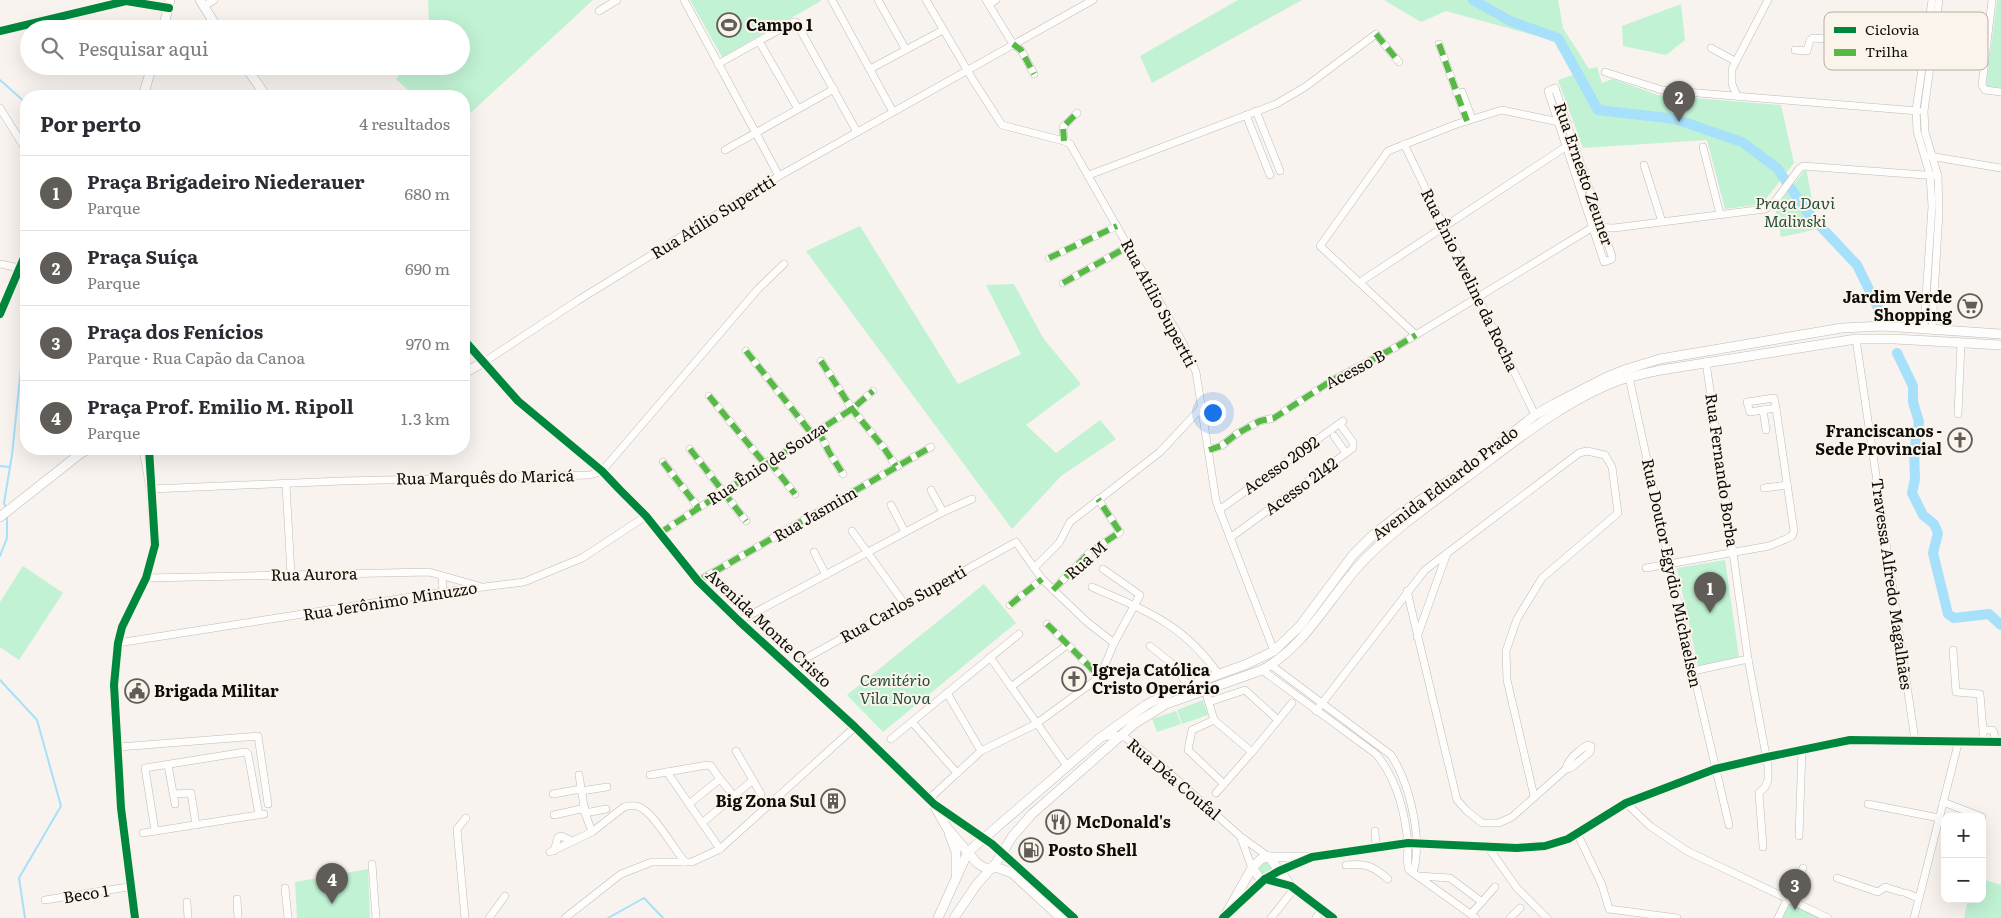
<!DOCTYPE html>
<html lang="pt">
<head>
<meta charset="utf-8">
<style>
  :root { --surface:#fff; --page:#f7f7f7; --text:#2b2b33; --muted:#7c7c81; --line:#e1e1e2; --accent:#605d59 }
  body { margin:0; font-family:Literata,serif; background:var(--page); color:var(--text) }
  .controls { position:absolute; right:15px; bottom:15px; display:grid; overflow:hidden; border-radius:10px; box-shadow:0 5px 20px #0002 }
  .controls button { width:45px; height:45px; display:grid; place-items:center; padding:0; border:0; border-bottom:1px solid var(--line); background:var(--surface); color:var(--text); font:25px sans-serif }
  .you { position:absolute; left:1212px; top:412px; width:18px; height:18px; margin:-12px; border:4px solid #fff; border-radius:50%; background:#1a73e8; box-shadow:0 0 0 8px #1a73e833 }
  .badge { display:grid; place-items:center; width:32px; height:32px; border-radius:50%; background:var(--accent); color:#fff; font-size:16px; font-weight:700 }
  .pin { position:absolute; translate:-50% -41px; filter:drop-shadow(0 1px 2px #0008) }
  .pin::after { content:''; position:absolute; top:26px; width:18px; height:15px; background:inherit; clip-path:polygon(0 0,100% 0,50% 100%) }
  .list { margin:0; padding:0; list-style:none }
  h2 { display:flex; justify-content:space-between; align-items:center; height:65px; margin:0; padding:0 20px; font-size:21px }
  h2 small { font-size:16px; font-weight:400; color:var(--muted) }
  .list li { display:grid; grid-template-columns:32px 1fr auto; gap:15px; align-items:center; box-sizing:border-box; height:75px; padding:0 20px; border-top:1px solid var(--line) }
  .list b { display:block; font-size:19px; white-space:nowrap }
  .list p { margin:0; font-size:16px; white-space:nowrap; color:var(--muted) }
  .list em { font-size:16px; font-style:normal; color:var(--muted) }
  .icon { flex:none; width:28px; height:28px; fill:none; stroke:currentColor; stroke-width:2; stroke-linecap:round; stroke-linejoin:round }
  .map { position:relative; flex:none; width:2001px; height:918px; overflow:hidden }
  .search { position:absolute; background:var(--surface); box-shadow:0 5px 20px #0002; left:20px; top:20px; width:450px; height:55px; display:flex; align-items:center; gap:12px; box-sizing:border-box; padding:0 18px; border-radius:28px; color:var(--muted); font-size:19px }
  .panel { position:absolute; background:var(--surface); box-shadow:0 5px 20px #0002; left:20px; top:90px; width:450px; height:365px; border-radius:20px }
  .map>svg:first-child { display:block }
</style>
</head>
<body>
<div class="map">
<svg width="2001" height="918" viewBox="0 0 2001 918">
  <rect width="100%" height="100%" fill="#f8f3ee"/>
  <g fill="#c1f2d4">
    <polygon points="428,0 593,0 464,119 464,96 414,96 396,79 406,67 461,66 461,29 425,29 429,21"/>
    <polygon points="690,0 820,0 821,1 722,57"/>
    <polygon points="1238,0 1302,0 1152,83 1140,56"/>
    <polygon points="1384,0 1558,0 1563,28 1589,69 1597,67 1602,83 1613,79 1658,95 1781,105 1794,163 1762,204 1725,209 1707,140 1583,148 1558,80 1575,74 1555,41 1446,11 1421,22"/>
    <polygon points="1997,0 2001,0 2001,88 1986,86"/>
    <polygon points="1681,4 1685,40 1666,55 1623,46 1622,26"/>
    <polygon points="1806,169 1818,229 1781,237 1775,207"/>
    <polygon points="860,226 958,384 1021,354 986,285 1014,284 1043,338 1081,384 1026,425 1056,453 1100,420 1116,439 1061,476 1012,529 806,251"/>
    <polygon points="1725,560 1739,657 1698,666 1677,568"/>
    <polygon points="23,566 63,593 19,660 0,647 0,602"/>
    <polygon points="984,584 1016,623 883,732 847,695"/>
    <polygon points="1203,700 1208,715 1182,724 1177,710"/>
    <polygon points="1176,711 1181,724 1157,732 1152,719"/>
    <polygon points="1268,860 1272,867 1270,872 1266,874 1261,873 1258,869 1259,864"/>
    <polygon points="368,869 370,918 297,918 295,882"/>
    <polygon points="1982,879 2001,885 2001,918 1964,918 1968,899 1982,899"/>
    <polygon points="1788,902 1824,918 1780,918"/>
  </g>
  <g fill="none" stroke-linecap="round" stroke-linejoin="round">
    <g stroke="#a6e0fa" stroke-width="2">
      <polyline points="0,80 26,103"/>
      <polyline points="0,466 9,467"/>
      <polyline points="6,508 4,503 12,455 22,358 26,353"/>
      <polyline points="0,556 7,538 7,515"/>
      <polyline points="0,680 37,720 61,806 19,878 25,918"/>
      <polyline points="608,918 644,898 663,918"/>
    </g>
    <g stroke="#a6e0fa" stroke-width="10">
      <polyline points="1473,0 1510,21 1558,38 1598,110 1675,119 1742,142 1777,168 1808,213 1857,265 1883,318"/>
      <polyline points="1897,353 1913,386 1913,402 1919,422 1914,451 1915,479 1912,493 1923,515 1934,524 1938,533 1933,553 1948,614 1954,618 1989,614 2001,625"/>
    </g>
    <g stroke="#bebbb7" stroke-width="8">
      <g id="minor">
        <polyline points="684,0 779,176"/>
        <polyline points="832,0 893,112"/>
        <polyline points="878,0 906,50"/>
        <polyline points="926,0 973,80 1002,125 1064,141 1070,144 1183,343 1196,372 1216,501 1274,651"/>
        <polyline points="986,0 1013,44 1021,50 1034,74"/>
        <polyline points="1992,0 1982,85 1985,90 2001,92"/>
        <polyline points="989,5 996,0"/>
        <polyline points="204,6 214,0"/>
        <polyline points="599,11 617,0"/>
        <polyline points="0,31 126,1 169,8"/>
        <polyline points="759,41 798,109"/>
        <polyline points="1439,44 1467,121"/>
        <polyline points="1711,48 1735,61"/>
        <polyline points="1795,50 1807,51 1810,40 1813,38 1928,46"/>
        <polyline points="718,64 793,22 796,22 857,132"/>
        <polyline points="870,69 943,30"/>
        <polyline points="1605,72 1662,90 1918,111"/>
        <polygon points="1555,88 1612,256 1612,259 1604,262 1548,91"/>
        <polyline points="1462,92 1472,119"/>
        <polyline points="1737,96 1732,84 1732,69 1768,0"/>
        <polyline points="0,108 26,150"/>
        <polyline points="1256,111 1280,171"/>
        <polyline points="1246,115 1270,175"/>
        <polyline points="1064,141 1063,127 1077,113"/>
        <polyline points="1404,144 1535,415"/>
        <polyline points="1703,147 1720,214"/>
        <polyline points="725,150 834,89"/>
        <polyline points="1929,156 2001,168"/>
        <polyline points="1644,165 1662,222"/>
        <polyline points="1089,175 1276,104 1305,87 1376,34 1399,62"/>
        <polyline points="1049,258 1117,226"/>
        <polyline points="0,264 19,268"/>
        <polyline points="1360,282 1567,146"/>
        <polyline points="1063,283 1129,246"/>
        <polyline points="0,314 26,253"/>
        <polyline points="1924,328 1932,206 1930,175 1917,131 1916,110 1932,0"/>
        <polyline points="1932,329 1939,212 1938,176 1925,132 1924,111 1939,0"/>
        <polyline points="1416,335 1320,246 1388,151 1457,124 1502,110 1568,124"/>
        <polyline points="1856,339 1915,740"/>
        <polyline points="746,351 812,434"/>
        <polyline points="821,361 852,409 884,448 896,466"/>
        <polyline points="484,362 577,301 779,176 1093,0"/>
        <polyline points="1706,362 1748,659 1768,766 1768,780 1765,787 1759,793 1763,847"/>
        <polyline points="1629,377 1693,671 1729,825"/>
        <polyline points="709,396 765,464"/>
        <polyline points="1763,410 1766,430"/>
        <polyline points="1958,414 1961,343"/>
        <polyline points="818,430 829,452 843,474"/>
        <polyline points="1334,436 1346,453"/>
        <polyline points="690,449 746,521"/>
        <polyline points="1209,450 1221,446 1238,433 1260,421 1274,418 1331,381 1396,347 1593,227 1614,228 1765,209 1773,204 1799,169 1803,166 1938,176"/>
        <polyline points="769,461 795,494"/>
        <polyline points="663,462 698,507"/>
        <polyline points="286,484 291,574"/>
        <polyline points="1764,488 1787,485"/>
        <polyline points="151,489 342,481 590,475 602,471 758,289 784,264"/>
        <polyline points="931,490 943,512"/>
        <polyline points="891,505 905,532"/>
        <polyline points="1219,510 1343,421"/>
        <polyline points="852,531 904,603"/>
        <polyline points="660,533 852,409 873,391"/>
        <polyline points="1230,538 1353,448 1353,442 1342,427"/>
        <polyline points="814,552 826,575"/>
        <polyline points="1034,568 1059,543 1070,522 1160,452 1201,408"/>
        <polyline points="1646,568 1769,546 1786,539 1792,536 1794,531 1776,408 1774,398 1747,402 1750,412 1776,408"/>
        <polyline points="442,576 443,592"/>
        <polyline points="146,578 429,572 479,586"/>
        <polyline points="698,581 931,447"/>
        <path d="M1092 587C1146 611 1184 624 1219 675"/>
        <polyline points="1053,590 1089,553 1120,532 1098,499"/>
        <path d="M1407 591 1457 800 1467 811 1482 823H1499L1512 817 1566 769 1571 768 1590 752 1591 746 1588 745C1580 749 1567 760 1566 769"/>
        <polyline points="1010,605 1042,579"/>
        <polyline points="739,621 943,512 972,499"/>
        <polyline points="1047,624 1100,677"/>
        <polyline points="1417,637 1447,553"/>
        <polyline points="118,643 443,592 524,582 582,558 646,516"/>
        <polyline points="1150,646 1175,666 1188,686"/>
        <polyline points="1953,650 1956,692 1980,694 1983,730"/>
        <polyline points="990,657 1067,766"/>
        <path d="M1271 665 1391 755C1410 784 1423 839 1413 873"/>
        <polyline points="790,667 1016,542 1042,579 1087,622 1114,643"/>
        <path d="M1262 670 1376 754C1397 779 1405 812 1408 844 1408 852 1406 863 1409 870L1476 918"/>
        <polyline points="1693,671 1748,659"/>
        <polyline points="1011,687 1067,645"/>
        <polyline points="1205,690 1214,720 1252,752 1216,793"/>
        <polyline points="947,693 981,751"/>
        <polyline points="1209,702 1245,690 1278,720"/>
        <polyline points="1316,711 1425,570 1579,453 1587,451 1605,455 1612,467 1618,513 1542,578 1517,619 1506,651 1507,680 1534,796"/>
        <polyline points="1214,720 1192,730 1188,750 1224,784"/>
        <polyline points="912,722 957,773"/>
        <polyline points="1103,737 1116,735 1126,738 1165,769 1241,837 1269,857"/>
        <polyline points="891,739 1019,634"/>
        <polyline points="1983,742 1983,730 1992,730 1994,732 1995,742"/>
        <polyline points="119,747 258,736 268,804"/>
        <polyline points="736,751 761,794"/>
        <polyline points="1252,752 1292,703"/>
        <polyline points="168,765 175,804"/>
        <polyline points="667,772 720,849"/>
        <polyline points="579,775 585,813 592,832"/>
        <polyline points="650,775 707,765 711,766 720,779"/>
        <polyline points="581,791 607,787"/>
        <polyline points="174,794 191,793 196,825"/>
        <polyline points="553,794 581,789"/>
        <polyline points="929,799 981,751 1036,724 1100,677 1114,643 1140,595 1103,569"/>
        <polyline points="1943,802 1982,817"/>
        <polyline points="1626,803 1650,826 1687,851 1828,918"/>
        <polyline points="689,804 720,779 734,796"/>
        <polyline points="1868,804 1939,818"/>
        <polyline points="585,813 606,809"/>
        <polyline points="554,815 585,808"/>
        <polyline points="702,823 753,780"/>
        <polyline points="155,831 145,768 245,752 248,754 259,815"/>
        <polyline points="1375,831 1376,848"/>
        <polyline points="143,833 264,814"/>
        <polyline points="1577,833 1602,885 1609,909 1677,918"/>
        <polyline points="1799,836 1802,749"/>
        <polyline points="1241,838 1252,868"/>
        <polyline points="1488,847 1517,888 1547,918"/>
        <polyline points="554,851 558,837 561,836 572,841"/>
        <path d="M550 852 592 832 624 807C630 805 638 805 643 809 656 817 674 849 685 862"/>
        <polyline points="372,864 376,918"/>
        <path d="M1346 865C1366 863 1373 866 1388 879"/>
        <polyline points="1418,876 1450,878 1482,902"/>
        <polyline points="1837,878 1878,892 1885,887 1901,892"/>
        <polyline points="285,888 288,918"/>
        <polyline points="1906,893 1918,898"/>
        <polyline points="237,899 238,918"/>
        <polyline points="45,900 128,887"/>
        <polyline points="187,902 188,918"/>
        <polyline points="1471,914 1495,887"/>
        <polyline points="465,918 457,829 466,818"/>
        <polyline points="489,918 505,896"/>
        <polyline points="565,918 621,874 652,862 692,862 720,849 855,727"/>
        <polyline points="1271,918 1294,889"/>
        <polyline points="1316,918 1322,909"/>
        <polyline points="1510,918 1520,908"/>
        <polyline points="1778,918 1803,868"/>
        <polyline points="1914,918 1959,740"/>
      </g>
    </g>
    <g stroke="#bebbb7" stroke-width="10">
      <g id="major">
        <polyline points="200,0 218,29"/>
        <polyline points="163,29 170,0"/>
        <polyline points="245,66 266,96"/>
        <polyline points="143,96 152,66"/>
        <polyline points="464,340 518,401 602,471 620,490 646,516 698,581 739,621 855,727 934,804 992,844 1074,918"/>
        <polyline points="464,373 484,362"/>
        <polyline points="0,517 81,453 89,449"/>
        <polyline points="935,807 947,828 977,863 985,868 998,868 1012,873 1061,918"/>
        <polyline points="949,833 956,852 956,874"/>
        <polyline points="1269,857 1291,886 1333,918"/>
        <polyline points="1252,868 1260,878 1291,886"/>
        <polyline points="1230,911 1265,879 1279,871 1308,859"/>
        <polyline points="1225,916 1252,868 1261,859 1269,857 1312,857 1408,843 1517,848 1545,846 1568,839 1626,803 1715,769 1767,757 1850,740 2001,742"/>
        <polyline points="135,918 121,808 114,685 118,643 122,627 146,578 155,545 151,489 144,449"/>
        <polyline points="938,918 968,852 1100,738 1146,705 1171,692 1247,664 1274,651 1300,626 1353,555 1373,535 1400,514 1475,463 1535,415 1554,404 1607,377 1627,369 1660,359 1842,328 1883,326 2001,334"/>
        <path d="M954 918 977 884 996 863 1012 837 1032 814 1134 724 1166 704 1262 670C1308 645 1331 593 1367 557 1397 527 1431 504 1464 479 1509 446 1552 410 1603 387 1621 378 1642 374 1661 370L1856 339H1895L2001 345"/>
      </g>
    </g>
    <use href="#minor" stroke="#fefdfc" stroke-width="7"/>
    <use href="#major" stroke="#fefdfc" stroke-width="9"/>
    <g stroke="#58b947" stroke-width="6" stroke-dasharray="12 6" stroke-linecap="butt">
      <polyline points="1376,34 1399,62"/>
      <polyline points="1013,44 1021,50 1034,74"/>
      <polyline points="1439,44 1467,121"/>
      <polyline points="1064,141 1063,127 1077,113"/>
      <polyline points="1049,258 1117,226"/>
      <polyline points="1063,283 1129,246"/>
      <polyline points="746,351 812,434"/>
      <polyline points="821,361 852,409 884,448 896,466"/>
      <polyline points="709,396 765,464"/>
      <polyline points="818,430 829,452 843,474"/>
      <polyline points="690,449 746,521"/>
      <polyline points="1209,450 1221,446 1238,433 1260,421 1274,418 1331,381 1396,347 1416,335"/>
      <polyline points="769,461 795,494"/>
      <polyline points="663,462 698,507"/>
      <polyline points="660,533 852,409 873,391"/>
      <polyline points="698,581 931,447"/>
      <polyline points="1053,590 1089,553 1120,532 1098,499"/>
      <polyline points="1010,605 1042,579"/>
      <polyline points="1047,624 1100,677"/>
    </g>
    <g stroke="#fbf4eb" stroke-width="11">
      <g id="cycleway">
        <polyline points="0,31 126,1 169,8"/>
        <polyline points="0,314 26,253"/>
        <polyline points="464,340 518,401 602,471 620,490 646,516 698,581 739,621 855,727 934,804 992,844 1074,918"/>
        <polyline points="1265,879 1291,886 1333,918"/>
        <polyline points="135,918 121,808 114,685 118,643 122,627 146,578 155,545 149,449"/>
        <polyline points="1223,918 1265,879 1279,871 1312,857 1408,843 1517,848 1545,846 1568,839 1626,803 1715,769 1767,757 1850,740 2001,742"/>
      </g>
    </g>
    <use href="#cycleway" stroke="#00873e" stroke-width="8"/>
  </g>
  <defs>
    <g id="stadium-ring" transform="scale(1.25)"><circle r="9.5" fill="#fbf4eb" stroke="#605d59" stroke-width="1.5"/><path d="M0-5a6.5 5 0 1 0 0 10a6.5 5 0 1 0 0-10ZM-3.5-1.8h7v3.6h-7Z" fill="#605d59"/></g>
    <g id="supermarket-ring" transform="scale(1.25)"><circle r="9.5" fill="#fbf4eb" stroke="#605d59" stroke-width="1.5"/><path d="M-6-5.5h2.5l.6 2H6L4.5 2H-2.5L-4.4-4H-6ZM-1.5 3.2a1.3 1.3 0 1 0 .1 0ZM3 3.2a1.3 1.3 0 1 0 .1 0Z" fill="#605d59"/></g>
    <g id="church-ring" transform="scale(1.25)"><circle r="9.5" fill="#fbf4eb" stroke="#605d59" stroke-width="1.5"/><path d="M-1.2-6h2.4v3.5h3.3v2.4h-3.3V6h-2.4V-.1h-3.3v-2.4h3.3Z" fill="#605d59"/></g>
    <g id="civic-ring" transform="scale(1.25)"><circle r="9.5" fill="#fbf4eb" stroke="#605d59" stroke-width="1.5"/><path d="M-.6-6.5H3V-4.5H.6V-3L4-1V1h2V6H-6V1h2V-1L-.6-3ZM-1.2 2.5V6h2.4V2.5Z" fill="#605d59"/></g>
    <g id="building-ring" transform="scale(1.25)"><circle r="9.5" fill="#fbf4eb" stroke="#605d59" stroke-width="1.5"/><path d="M-4-6H4V6H1V3H-1V6H-4ZM-2.5-4.3h1.7v1.8h-1.7ZM.8-4.3h1.7v1.8H.8ZM-2.5-1h1.7V.8h-1.7ZM.8-1h1.7V.8H.8Z" fill="#605d59"/></g>
    <g id="restaurant-ring" transform="scale(1.25)"><circle r="9.5" fill="#fbf4eb" stroke="#605d59" stroke-width="1.5"/><path d="M-5-6h1v4h1v-4h1v4h1v-4h1v5L-1.5 .5V6h-2V.5L-5-1ZM5-6V6H3V1.5H1.5Q1.5-4 5-6Z" fill="#605d59"/></g>
    <g id="fuel-ring" transform="scale(1.25)"><circle r="9.5" fill="#fbf4eb" stroke="#605d59" stroke-width="1.5"/><path d="M-5.5-6h7V0h2V4h1.3V-2.5L3-4.5l.8-.8L6-3V5H2.5V1h-1V6h-7ZM-4.2-4.7v3.2H.2V-4.7Z" fill="#605d59"/></g>
  </defs>
  <g fill-rule="evenodd">
    <use href="#stadium-ring" x="729" y="25"/>
    <use href="#supermarket-ring" x="1970" y="306"/>
    <use href="#church-ring" x="1960" y="440"/>
    <use href="#church-ring" x="1074" y="679"/>
    <use href="#civic-ring" x="137" y="691"/>
    <use href="#building-ring" x="833" y="801"/>
    <use href="#restaurant-ring" x="1058" y="822"/>
    <use href="#fuel-ring" x="1031" y="850"/>
  </g>
  <g text-anchor="middle" stroke-width="4" stroke-linejoin="round" paint-order="stroke">
    <g font-size="16" font-weight="bold" fill="#0e0c09" stroke="#fbf4eb" text-anchor="start">
      <text x="746" y="31">Campo 1</text>
      <text x="1952" y="303" text-anchor="end">Jardim Verde<tspan x="1952" dy="18">Shopping</tspan></text>
      <text x="1942" y="437" text-anchor="end">Franciscanos -<tspan x="1942" dy="18">Sede Provincial</tspan></text>
      <text x="1092" y="676">Igreja Católica<tspan x="1092" dy="18">Cristo Operário</tspan></text>
      <text x="154" y="697">Brigada Militar</text>
      <text x="816" y="807" text-anchor="end">Big Zona Sul</text>
      <text x="1076" y="828">McDonald's</text>
      <text x="1048" y="856">Posto Shell</text>
    </g>
    <g font-size="16" fill="#0e0c09" stroke="#fbf4eb">
      <text transform="translate(1584 174) rotate(71)" y="6">Rua Ernesto Zeuner</text>
      <text transform="translate(713 217) rotate(-32)" y="6">Rua Atílio Supertti</text>
      <text transform="translate(1470 280) rotate(64)" y="6">Rua Ênio Aveline da Rocha</text>
      <text transform="translate(1159 303) rotate(62)" y="6">Rua Atílio Supertti</text>
      <text transform="translate(1355 369) rotate(-28)" y="6">Acesso B</text>
      <text transform="translate(767 463) rotate(-33)" y="6">Rua Ênio de Souza</text>
      <text transform="translate(1281 465) rotate(-35)" y="6">Acesso 2092</text>
      <text transform="translate(1722 470) rotate(82)" y="6">Rua Fernando Borba</text>
      <text transform="translate(485 477) rotate(-1)" y="6">Rua Marquês do Maricá</text>
      <text transform="translate(1445 483) rotate(-37)" y="6">Avenida Eduardo Prado</text>
      <text transform="translate(1301 486) rotate(-36)" y="6">Acesso 2142</text>
      <text transform="translate(815 514) rotate(-30)" y="6">Rua Jasmim</text>
      <text transform="translate(1086 560) rotate(-41)" y="6">Rua M</text>
      <text transform="translate(1672 573) rotate(78)" y="6">Rua Doutor Egydio Michaelsen</text>
      <text transform="translate(314 574) rotate(-1)" y="6">Rua Aurora</text>
      <text transform="translate(1892 584) rotate(82)" y="6">Travessa Alfredo Magalhães</text>
      <text transform="translate(390 601) rotate(-9)" y="6">Rua Jerônimo Minuzzo</text>
      <text transform="translate(903 604) rotate(-29)" y="6">Rua Carlos Superti</text>
      <text transform="translate(769 628) rotate(43)" y="6">Avenida Monte Cristo</text>
      <text transform="translate(1174 779) rotate(40)" y="6">Rua Déa Coufal</text>
      <text transform="translate(86 894) rotate(-9)" y="6">Beco 1</text>
    </g>
    <g font-size="16" font-style="italic" fill="#234e38" stroke="#fbf4eb">
      <text x="1795" y="209">Praça Davi<tspan x="1795" dy="18">Malinski</tspan></text>
      <text x="895" y="686">Cemitério<tspan x="895" dy="18">Vila Nova</tspan></text>
    </g>
  </g>
  <rect x="1824" y="12" width="164" height="58" rx="8" fill="#fbf4eb" stroke="#b4aea7" stroke-width="1"/>
  <rect x="1834" y="27" width="22" height="6" fill="#00873e"/>
  <rect x="1834" y="49" width="22" height="7" fill="#58b947"/>
  <g font-size="14" fill="#0e0c09">
    <text x="1865" y="35">Ciclovia</text>
    <text x="1865" y="57">Trilha</text>
  </g>
</svg>
<div class="controls">
<button>+</button>
<button>−</button>
</div>
<div class="you"></div>
<div class="pin badge" style="left:1710px;top:613px">1</div>
<div class="pin badge" style="left:1679px;top:122px">2</div>
<div class="pin badge" style="left:1795px;top:910px">3</div>
<div class="pin badge" style="left:332px;top:904px">4</div>
<div class="search"><svg class="icon" aria-label="search" viewBox="0 0 24 24"><circle cx="10" cy="10" r="6"/><path d="M15 15l6 6"/></svg>Pesquisar aqui</div>
<section class="panel">
<h2>Por perto<small>4 resultados</small></h2>
<ul class="list">
<li><span class="badge">1</span><div><b>Praça Brigadeiro Niederauer</b><p>Parque</p></div><em>680 m</em></li>
<li><span class="badge">2</span><div><b>Praça Suíça</b><p>Parque</p></div><em>690 m</em></li>
<li><span class="badge">3</span><div><b>Praça dos Fenícios</b><p>Parque · Rua Capão da Canoa</p></div><em>970 m</em></li>
<li><span class="badge">4</span><div><b>Praça Prof. Emilio M. Ripoll</b><p>Parque</p></div><em>1.3 km</em></li>
</ul>
</section>
</div>
</body>
</html>
